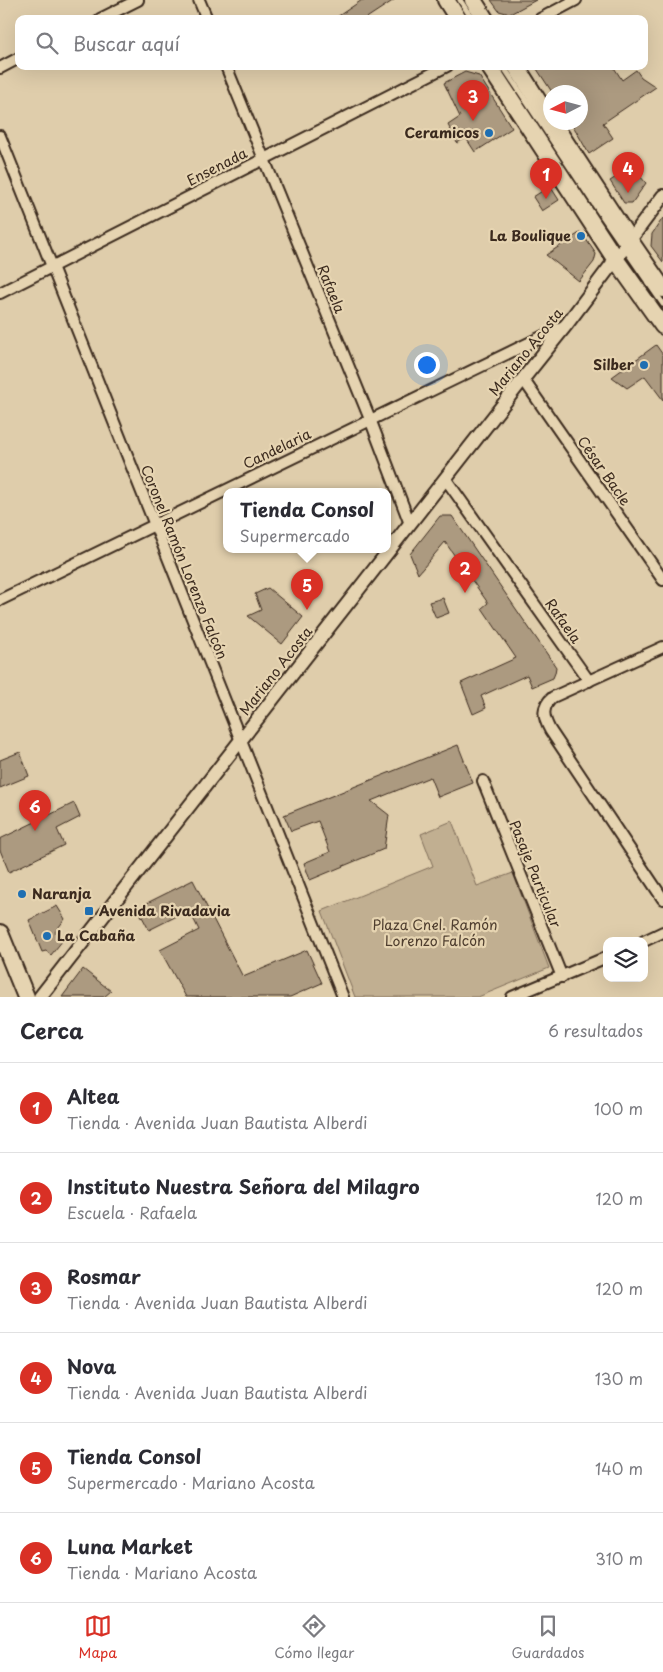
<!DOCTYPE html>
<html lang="es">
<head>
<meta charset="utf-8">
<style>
  :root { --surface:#fff; --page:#f7f7f7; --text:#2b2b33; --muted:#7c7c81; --line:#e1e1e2; --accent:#d93025 }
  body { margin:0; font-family:"Playpen Sans",sans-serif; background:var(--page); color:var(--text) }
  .controls { position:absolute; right:15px; bottom:15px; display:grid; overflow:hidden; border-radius:10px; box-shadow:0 5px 20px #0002 }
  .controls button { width:45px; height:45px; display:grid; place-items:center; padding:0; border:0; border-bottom:1px solid var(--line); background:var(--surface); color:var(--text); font:25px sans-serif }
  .compass { position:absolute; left:543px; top:85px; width:45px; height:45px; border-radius:50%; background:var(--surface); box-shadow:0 5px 20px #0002; rotate:264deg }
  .you { position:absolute; left:426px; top:364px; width:18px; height:18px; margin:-12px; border:4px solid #fff; border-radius:50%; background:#1a73e8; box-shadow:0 0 0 8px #1a73e833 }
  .badge { display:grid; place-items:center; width:32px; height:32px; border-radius:50%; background:var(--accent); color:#fff; font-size:16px; font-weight:700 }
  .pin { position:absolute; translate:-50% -41px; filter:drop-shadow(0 1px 2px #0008) }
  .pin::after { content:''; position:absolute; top:26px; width:18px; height:15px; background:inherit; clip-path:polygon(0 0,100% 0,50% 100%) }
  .popup { position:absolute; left:223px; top:488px; width:168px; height:65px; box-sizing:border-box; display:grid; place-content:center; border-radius:10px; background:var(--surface); filter:drop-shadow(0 1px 4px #0005); font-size:16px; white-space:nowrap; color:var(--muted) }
  .popup b { font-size:19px; color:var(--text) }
  .popup::after { content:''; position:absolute; left:50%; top:100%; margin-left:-10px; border:10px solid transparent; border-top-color:var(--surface) }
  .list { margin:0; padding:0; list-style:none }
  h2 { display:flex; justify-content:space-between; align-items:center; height:65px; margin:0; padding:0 20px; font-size:21px }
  h2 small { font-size:16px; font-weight:400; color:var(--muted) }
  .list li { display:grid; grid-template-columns:32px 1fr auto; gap:15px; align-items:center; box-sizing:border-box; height:90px; padding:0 20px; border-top:1px solid var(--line) }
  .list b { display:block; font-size:19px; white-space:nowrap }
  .list p { margin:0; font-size:16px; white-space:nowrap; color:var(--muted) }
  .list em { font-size:16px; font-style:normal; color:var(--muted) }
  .icon { flex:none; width:28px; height:28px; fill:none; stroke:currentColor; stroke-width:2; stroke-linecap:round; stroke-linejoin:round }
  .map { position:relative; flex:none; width:663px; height:997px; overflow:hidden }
  .search { position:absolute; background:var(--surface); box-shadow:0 5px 20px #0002; left:15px; right:15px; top:15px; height:55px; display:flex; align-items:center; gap:12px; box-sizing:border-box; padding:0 18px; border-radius:10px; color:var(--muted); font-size:19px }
  .sheet { height:605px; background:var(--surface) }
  nav { display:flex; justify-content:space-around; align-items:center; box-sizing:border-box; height:70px; border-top:1px solid var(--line); background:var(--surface); font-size:14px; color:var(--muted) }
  nav a { display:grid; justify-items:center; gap:2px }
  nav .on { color:var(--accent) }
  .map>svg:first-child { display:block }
</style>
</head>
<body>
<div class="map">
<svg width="663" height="997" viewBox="0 0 663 997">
  <rect width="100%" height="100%" fill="#dfcdab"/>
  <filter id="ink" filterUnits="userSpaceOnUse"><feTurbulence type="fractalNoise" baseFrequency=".02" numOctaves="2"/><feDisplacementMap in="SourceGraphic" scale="10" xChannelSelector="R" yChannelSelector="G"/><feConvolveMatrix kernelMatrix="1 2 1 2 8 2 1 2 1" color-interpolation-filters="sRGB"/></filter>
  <g filter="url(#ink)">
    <polygon fill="#c1af91" stroke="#7e6c58" points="452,821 477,886 513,873 549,968 478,997 355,997 322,911 433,866 421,834"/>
    <g fill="#ac9a80" stroke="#3b2a1e">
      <polygon points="362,0 394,0 365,19 334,19"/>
      <polygon points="491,0 536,0 510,14 499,11"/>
      <polygon points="535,66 613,66 622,80 636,70 641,77 656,87 603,123 613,138 589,154 571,122 580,122 580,92 552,92"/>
      <polygon points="465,72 479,76 512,128 475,152 466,138 457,143 448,125 460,117 444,83"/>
      <polygon points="632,167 646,183 632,203 624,203 610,181"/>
      <polygon points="550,186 559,200 542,211 533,197"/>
      <polygon points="663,218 663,262 651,246 652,234"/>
      <polygon points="581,232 596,254 594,262 579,281 546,255"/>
      <polygon points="656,345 663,355 663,400 645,376 627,388 612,377"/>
      <polygon points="440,516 452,516 556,667 555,673 553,678 532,687 527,675 481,696 486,708 473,714 461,683 516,658 482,608 488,603 445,542 418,574 410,554"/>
      <polygon points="268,588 303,617 282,644 248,616 261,610 255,594"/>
      <polygon points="443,598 449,613 436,618 429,602"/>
      <polygon points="458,745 473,783 438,797 430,777 371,801 389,815 384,849 310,880 304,863 330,852 318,821 291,831 284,815"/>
      <polygon points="20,752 29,776 0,788 0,760"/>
      <polygon points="74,803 80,817 57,829 64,845 9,872 0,850 0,839"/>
      <polygon points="193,880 243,977 307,950 322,983 290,997 186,997 160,950 199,930 189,910 149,930 138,909 148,904 147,903"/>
      <polygon points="57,906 65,919 55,932 63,940 51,955 46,951 42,952 29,920"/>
      <polygon points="83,969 111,991 104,997 62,997"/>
    </g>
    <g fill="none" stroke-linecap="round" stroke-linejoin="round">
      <g stroke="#3b2a1e" stroke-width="9">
        <g id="service">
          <polyline points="460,0 472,19"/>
          <polyline points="503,66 601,214 663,304"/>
        </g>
      </g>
      <g stroke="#3b2a1e" stroke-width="14">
        <g id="minor">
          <polyline points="199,0 207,19"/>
          <polyline points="100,19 138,0"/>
          <polyline points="540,19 576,0"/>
          <polyline points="226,66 370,419 410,524"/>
          <polyline points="0,68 19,58"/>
          <polyline points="0,136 343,997"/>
          <polyline points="0,293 447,66"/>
          <polyline points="523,379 663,580"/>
          <polyline points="445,478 589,681"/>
          <polyline points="0,600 564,326"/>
          <path d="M663 647 553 697C541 707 543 717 550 730L663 899"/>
          <polyline points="483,781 562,977"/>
          <polyline points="644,941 663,932"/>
          <polyline points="512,997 607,957"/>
        </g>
      </g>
      <g stroke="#3b2a1e" stroke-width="16">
        <polyline id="tertiary" points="40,997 523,379 567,324 663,196"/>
      </g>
      <g stroke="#3b2a1e" stroke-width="20">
        <g id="primary">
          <polyline points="446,0 458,19"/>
          <polyline points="473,0 485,19"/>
          <polyline points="489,66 616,260 663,326"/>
          <polyline points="516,66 550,120"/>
          <polyline points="552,122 630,241 663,289"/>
          <polyline points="0,933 26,997"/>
        </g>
      </g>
      <use href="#service" stroke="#e6d4b1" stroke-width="5"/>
      <use href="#minor" stroke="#e6d4b1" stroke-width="10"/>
      <use href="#tertiary" stroke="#e6d4b1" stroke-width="12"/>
      <use href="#primary" stroke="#e6d4b1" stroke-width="16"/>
    </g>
  </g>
  <g fill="#1f6fb2" stroke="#e6d4b1" stroke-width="2">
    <circle cx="489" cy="133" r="5"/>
    <circle cx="581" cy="236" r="5"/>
    <circle cx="644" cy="365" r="5"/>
    <circle cx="22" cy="894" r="5"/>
    <rect x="84" y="906" width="10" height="10" rx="2.5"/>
    <circle cx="47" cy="936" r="5"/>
  </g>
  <g text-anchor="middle" stroke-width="4.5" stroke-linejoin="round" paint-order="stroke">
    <g font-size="14" font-weight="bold" fill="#3b2a1e" stroke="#e6d4b1" text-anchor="end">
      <text x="479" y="138">Ceramicos</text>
      <text x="571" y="241">La Boulique</text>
      <text x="634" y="370">Silber</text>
      <text x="32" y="899" text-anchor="start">Naranja</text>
      <text x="99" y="916" text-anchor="start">Avenida Rivadavia</text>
      <text x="57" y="941" text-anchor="start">La Cabaña</text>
    </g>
    <g font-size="14" fill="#3b2a1e" stroke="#e6d4b1">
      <text transform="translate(217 167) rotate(-27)" y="5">Ensenada</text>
      <text transform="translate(331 289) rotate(68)" y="5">Rafaela</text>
      <text transform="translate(526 352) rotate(-51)" y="5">Mariano Acosta</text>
      <text transform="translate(277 449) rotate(-26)" y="5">Candelaria</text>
      <text transform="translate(604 471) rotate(55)" y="5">César Bacle</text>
      <text transform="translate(184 562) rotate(68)" y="5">Coronel Ramón Lorenzo Falcón</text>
      <text transform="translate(563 621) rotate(55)" y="5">Rafaela</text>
      <text transform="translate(276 671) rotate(-52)" y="5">Mariano Acosta</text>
      <text transform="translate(535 874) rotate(68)" y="5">Pasaje Particular</text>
    </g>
    <g font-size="14" fill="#4f3e2f" stroke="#e6d4b1">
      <text x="435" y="930">Plaza Cnel. Ramón<tspan x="435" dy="16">Lorenzo Falcón</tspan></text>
    </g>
  </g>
</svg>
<div class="controls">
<button><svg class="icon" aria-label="layers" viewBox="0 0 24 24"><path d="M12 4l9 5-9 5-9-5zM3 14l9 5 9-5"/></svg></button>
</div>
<svg class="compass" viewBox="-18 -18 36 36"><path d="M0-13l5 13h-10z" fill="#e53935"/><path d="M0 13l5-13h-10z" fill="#7c7c81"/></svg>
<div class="you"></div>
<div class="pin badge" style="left:546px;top:199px">1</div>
<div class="pin badge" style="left:465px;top:593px">2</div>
<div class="pin badge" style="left:473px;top:121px">3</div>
<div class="pin badge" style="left:628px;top:193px">4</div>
<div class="pin badge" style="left:307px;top:610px">5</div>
<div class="popup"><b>Tienda Consol</b>Supermercado</div>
<div class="pin badge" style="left:35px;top:831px">6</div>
<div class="search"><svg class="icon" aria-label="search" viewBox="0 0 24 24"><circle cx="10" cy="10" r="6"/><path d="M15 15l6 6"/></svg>Buscar aquí</div>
</div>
<section class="sheet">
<h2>Cerca<small>6 resultados</small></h2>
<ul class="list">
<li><span class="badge">1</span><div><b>Altea</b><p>Tienda · Avenida Juan Bautista Alberdi</p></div><em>100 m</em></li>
<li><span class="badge">2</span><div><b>Instituto Nuestra Señora del Milagro</b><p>Escuela · Rafaela</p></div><em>120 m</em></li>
<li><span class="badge">3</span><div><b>Rosmar</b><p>Tienda · Avenida Juan Bautista Alberdi</p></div><em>120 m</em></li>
<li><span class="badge">4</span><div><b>Nova</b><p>Tienda · Avenida Juan Bautista Alberdi</p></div><em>130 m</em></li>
<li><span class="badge">5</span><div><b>Tienda Consol</b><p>Supermercado · Mariano Acosta</p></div><em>140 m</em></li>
<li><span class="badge">6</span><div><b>Luna Market</b><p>Tienda · Mariano Acosta</p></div><em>310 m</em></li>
</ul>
</section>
<nav>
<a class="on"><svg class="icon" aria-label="map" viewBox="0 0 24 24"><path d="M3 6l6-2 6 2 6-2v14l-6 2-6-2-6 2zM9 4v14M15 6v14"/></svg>Mapa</a>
<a><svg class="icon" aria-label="directions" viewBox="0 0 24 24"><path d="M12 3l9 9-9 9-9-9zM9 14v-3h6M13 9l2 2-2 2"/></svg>Cómo llegar</a>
<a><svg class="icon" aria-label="saved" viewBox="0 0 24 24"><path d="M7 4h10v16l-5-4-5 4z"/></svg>Guardados</a>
</nav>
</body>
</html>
